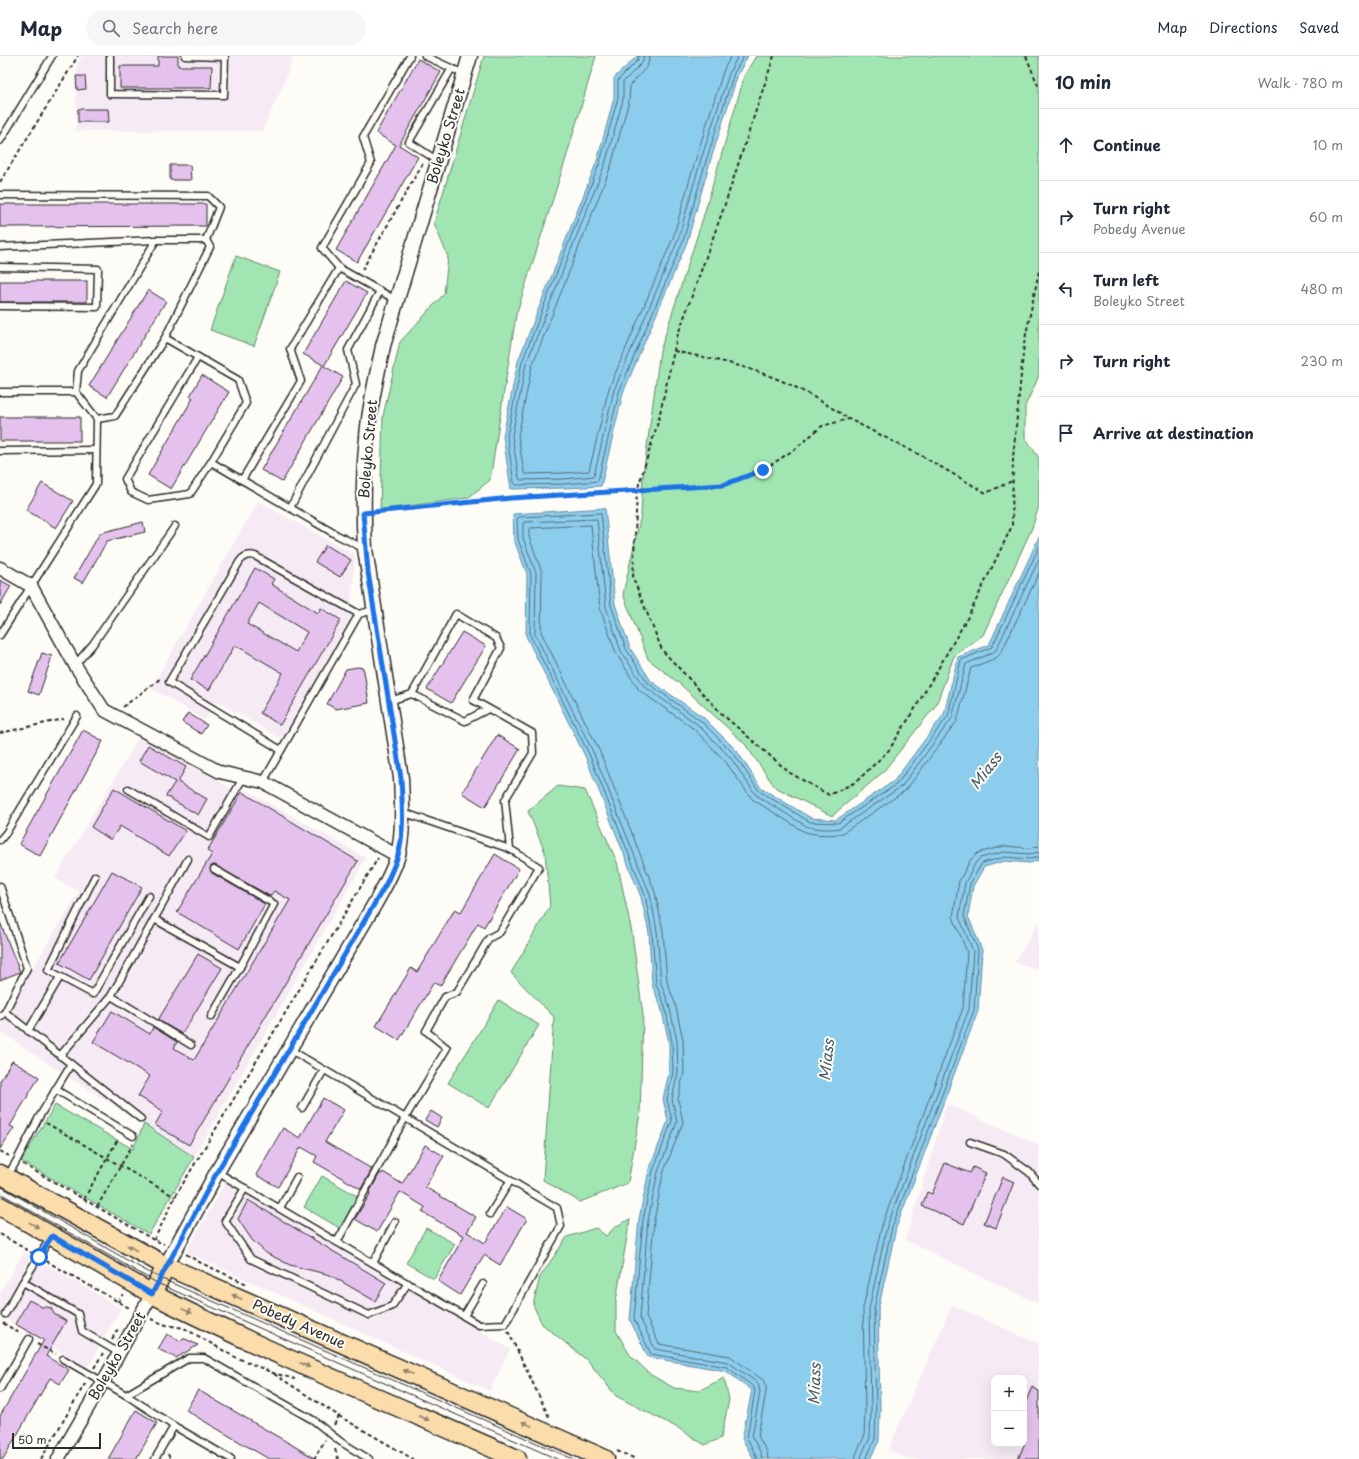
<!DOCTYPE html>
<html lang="en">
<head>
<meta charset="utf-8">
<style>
  :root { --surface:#fff; --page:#f6f6f7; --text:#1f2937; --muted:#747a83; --line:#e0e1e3 }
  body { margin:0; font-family:"Playpen Sans",sans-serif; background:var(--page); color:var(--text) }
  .controls { position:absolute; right:12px; bottom:12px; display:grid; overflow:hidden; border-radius:8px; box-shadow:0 4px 16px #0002 }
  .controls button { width:36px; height:36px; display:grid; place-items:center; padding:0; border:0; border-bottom:1px solid var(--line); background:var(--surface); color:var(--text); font:20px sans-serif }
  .scale { position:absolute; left:12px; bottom:10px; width:89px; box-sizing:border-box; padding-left:4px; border:2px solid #2b2b2b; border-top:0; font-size:11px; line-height:14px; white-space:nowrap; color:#2b2b2b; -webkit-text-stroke:3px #fdfcf7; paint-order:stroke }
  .stop { position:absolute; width:12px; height:12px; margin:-9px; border:3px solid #1a73e8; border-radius:50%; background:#fff }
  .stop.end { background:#1a73e8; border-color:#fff; box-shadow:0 1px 4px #0008 }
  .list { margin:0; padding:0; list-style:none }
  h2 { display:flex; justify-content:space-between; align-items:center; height:52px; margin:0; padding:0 16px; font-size:17px }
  h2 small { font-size:13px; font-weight:400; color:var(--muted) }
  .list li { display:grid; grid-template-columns:26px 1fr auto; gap:12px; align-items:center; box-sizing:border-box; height:72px; padding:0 16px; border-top:1px solid var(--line) }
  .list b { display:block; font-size:15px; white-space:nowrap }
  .list p { margin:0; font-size:13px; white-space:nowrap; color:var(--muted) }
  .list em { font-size:13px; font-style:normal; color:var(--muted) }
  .icon { flex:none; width:22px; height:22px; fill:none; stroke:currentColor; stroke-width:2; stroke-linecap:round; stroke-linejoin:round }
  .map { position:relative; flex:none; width:1039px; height:1403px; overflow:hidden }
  header { display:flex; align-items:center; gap:24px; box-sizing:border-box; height:56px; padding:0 20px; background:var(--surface); border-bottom:1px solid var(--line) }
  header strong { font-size:19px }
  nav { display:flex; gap:22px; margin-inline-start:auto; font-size:14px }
  .search { width:280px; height:36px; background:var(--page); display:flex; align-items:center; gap:10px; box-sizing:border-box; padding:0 14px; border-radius:22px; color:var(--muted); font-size:15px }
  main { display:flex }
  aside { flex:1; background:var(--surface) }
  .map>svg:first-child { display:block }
</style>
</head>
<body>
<header>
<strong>Map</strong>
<div class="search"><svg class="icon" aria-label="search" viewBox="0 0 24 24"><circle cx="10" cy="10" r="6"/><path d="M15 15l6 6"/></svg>Search here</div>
<nav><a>Map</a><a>Directions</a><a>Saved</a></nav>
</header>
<main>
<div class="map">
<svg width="1039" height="1403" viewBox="0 0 1039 1403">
  <rect width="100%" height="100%" fill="#fdfcf7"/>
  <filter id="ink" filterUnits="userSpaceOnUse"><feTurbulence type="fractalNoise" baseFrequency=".025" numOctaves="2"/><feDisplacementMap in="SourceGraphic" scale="8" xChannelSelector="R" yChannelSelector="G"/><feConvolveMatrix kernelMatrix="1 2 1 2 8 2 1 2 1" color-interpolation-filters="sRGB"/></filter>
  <g filter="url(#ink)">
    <g fill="#f6ebf4" fill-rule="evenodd">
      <polygon points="82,0 293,0 285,25 262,75 76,75 77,8"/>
      <polygon points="258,445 355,499 350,569 308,642 281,683 217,645 205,664 151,632"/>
      <polygon points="140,680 234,734 247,734 366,802 194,1101 56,1013 0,975 0,966 79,836 55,822"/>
      <polygon points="1039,865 1039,914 1015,906"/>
      <polygon points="947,1048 1039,1089 1039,1248 905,1184"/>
      <polygon points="226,1126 510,1293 490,1335 186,1196"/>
      <polygon points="24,1196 121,1252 88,1311 0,1260 0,1237"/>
      <path d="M952 1249 1039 1288V1403H910L888 1394ZM994 1322H1024V1388H994Z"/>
    </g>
    <g fill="#a1e6b2" stroke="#66886e">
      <polygon points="484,0 596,0 566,102 516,259 490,424 468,442 380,454 383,360 400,286 444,238 448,201 434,167"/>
      <polygon points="756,0 1039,0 1039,320 1025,350 1025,381 1039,402 1039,450 1032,472 983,579 954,600 936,649 883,716 832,760 775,731 745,688 680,628 648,603 623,538 641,459 643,420 660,295 703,162 745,18"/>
      <polygon points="236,200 280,216 254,290 210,274"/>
      <polygon points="558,730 585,734 617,806 632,877 643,959 640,1057 628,1127 580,1146 543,1124 554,961 511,917 550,850 545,796 528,755"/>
      <polygon points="499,944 539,969 489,1052 448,1027"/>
      <polygon points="55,1049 133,1093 144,1068 194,1101 149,1178 21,1105"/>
      <polygon points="322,1120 359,1141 341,1173 304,1151"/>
      <polygon points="630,1163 616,1245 616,1275 630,1299 651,1319 674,1332 698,1335 724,1322 729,1344 721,1382 705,1389 678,1372 616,1340 588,1305 542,1268 533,1249 540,1221 567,1181 596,1172 606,1180 615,1171"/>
      <polygon points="426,1172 455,1188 434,1223 406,1207"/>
    </g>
    <g fill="#8ccded" stroke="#658c9f">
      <polygon points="637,0 748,0 738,18 710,106 687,186 623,337 601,430 565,432 511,433 503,380 518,305 597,105 614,42 614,22"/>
      <polygon points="605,452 615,548 630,592 651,625 703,661 737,695 761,732 811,762 836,764 894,725 944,658 958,601 989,589 1039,481 1039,804 1030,807 1005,805 984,811 973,830 968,860 982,894 978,955 896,1172 878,1254 880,1352 879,1385 870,1403 754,1403 742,1383 752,1334 726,1315 648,1301 630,1264 639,1163 649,1114 668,1065 663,1043 669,1016 669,987 661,951 652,929 649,877 641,841 586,702 526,580 527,518 514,484 513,458"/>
    </g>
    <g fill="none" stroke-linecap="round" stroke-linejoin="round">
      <g stroke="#526c79" stroke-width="1">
        <polyline points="639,0 638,4 618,24 618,42 600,106 522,306 507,380 514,427 516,429 564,428 598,425 619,336 683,185 706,105 734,17 744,0"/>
        <polyline points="644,0 642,7 623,26 623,44 605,108 526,308 512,380 519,422 520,424 564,423 594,420 614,334 678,184 701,103 730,15 738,0"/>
        <polyline points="650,0 647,11 630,29 629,45 611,110 532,310 518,380 524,416 525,418 564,417 589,415 609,332 673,182 696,102 724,13 731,0"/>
        <polyline points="757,1403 756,1400 747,1382 755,1335 754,1331 727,1311 651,1298 634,1263 643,1164 653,1115 672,1065 667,1043 673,1016 672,986 665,950 656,928 652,876 645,839 590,700 530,579 531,518 518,483 517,463 519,461 601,457 611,549 626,593 648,627 701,665 734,698 759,735 810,766 838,767 897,728 948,660 961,604 992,591 1039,491"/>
        <path d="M762 1403 761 1397 752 1381 760 1336 758 1327 728 1306 655 1293 640 1262 648 1164 658 1116 677 1066 672 1043 678 1016 677 985 669 949 661 927 657 875 650 838 594 698 535 578 536 517 523 482V468L524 466 597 463 606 551 621 595 644 630 697 668 730 701 756 739 806 770C815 773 832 774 840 772L902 730 952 662 966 608 992 597 996 594 1039 503"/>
        <path d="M768 1403 767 1396 758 1380 766 1336V1330L763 1324 730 1300 659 1288 646 1261 654 1165 663 1118 683 1066 678 1043 684 1016 683 984 675 947 667 926 663 875 655 836 600 696 541 576 542 516 529 481V473L530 472 591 469 600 552 616 597 639 634 694 673 725 705 752 743 803 775C812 779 834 780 843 777L906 734 957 665 971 612 996 602 1001 597 1039 517"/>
        <polyline points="855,1403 857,1396 864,1381 865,1352 863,1252 882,1169 963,952 967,896 953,861 959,825 971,803 978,797 1004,790 1029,792 1039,790"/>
        <polyline points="861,1403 862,1398 870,1382 871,1352 869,1253 887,1170 969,953 973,895 959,861 965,827 976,806 980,802 1004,796 1029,798 1039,796"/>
        <polyline points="866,1403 875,1383 876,1352 874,1253 892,1171 974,954 978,894 964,860 970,828 982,807 1005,801 1030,803 1039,801"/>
      </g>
    </g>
    <g fill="#e4c2ed" stroke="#2b2b2b" fill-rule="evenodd">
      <polygon points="158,0 178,0 178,10 212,10 211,32 120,32 120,10 158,10"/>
      <polygon points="418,3 441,16 399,89 418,101 357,206 336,194 396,89 376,77"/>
      <polygon points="76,20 85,20 86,33 77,34"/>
      <polygon points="78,53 108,53 109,66 78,66"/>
      <polygon points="170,109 190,109 191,124 170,124"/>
      <polygon points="0,148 206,148 206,170 0,171"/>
      <rect x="0" y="225" width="87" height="21"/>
      <polygon points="346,225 367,237 324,310 343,321 282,426 261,414 323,309 303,298"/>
      <polygon points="148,234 166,245 107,341 89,330"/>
      <polygon points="202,319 229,336 171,433 148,419 193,342 190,340"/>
      <rect x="0" y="361" width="80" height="24"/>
      <polygon points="42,427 73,445 56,472 26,454"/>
      <polygon points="143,466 145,476 107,485 83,527 74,522 100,477"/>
      <polygon points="326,489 351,504 340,521 315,506"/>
      <path d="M255 512 274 523 271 528 318 557 321 552 341 564 280 669 260 657 283 617 235 589 209 634 190 624ZM259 547 307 576 296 596 247 568Z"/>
      <polygon points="0,524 11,530 0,549"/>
      <polygon points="462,576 486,590 451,647 427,633"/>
      <polygon points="42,597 52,600 39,639 28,635"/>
      <polygon points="358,611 363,612 364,615 369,647 336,653 327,648 346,613"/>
      <polygon points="188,657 207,669 201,678 182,666"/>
      <polygon points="83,674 103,685 40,800 19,788"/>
      <polygon points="497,679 520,693 485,751 462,737"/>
      <polygon points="148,689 186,711 178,726 207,743 198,759 166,740 175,726 139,705"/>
      <polygon points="114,732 186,775 169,800 120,770 111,784 91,771"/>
      <polygon points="242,736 358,805 189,1089 155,1069 163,1055 138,1040 150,1020 93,986 112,955 150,978 153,971 177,986 174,992 194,1004 290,844 274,835 270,840 214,809 210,813 212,817 265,848 239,893 177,856 212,798 207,795"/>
      <polygon points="495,798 519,813 484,871 478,867 440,930 434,926 399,984 376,970 411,912 417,916 455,853 461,856"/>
      <polygon points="112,815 142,831 89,924 59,907"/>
      <polygon points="0,866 20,916 0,924"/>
      <polygon points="198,898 222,912 182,978 158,964"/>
      <polygon points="12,1005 39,1021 10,1070 14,1072 0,1093 0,1025"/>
      <polygon points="323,1042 344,1054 325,1086 372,1113 361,1133 314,1106 317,1100 301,1091 278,1131 256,1119 283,1072 300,1082"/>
      <polygon points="431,1055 442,1062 437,1071 425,1064"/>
      <polygon points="425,1089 444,1100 425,1131 476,1161 467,1176 485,1187 507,1151 527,1163 500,1209 484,1199 460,1239 438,1225 464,1180 422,1156 425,1151 400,1136 377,1176 355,1163 370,1138 369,1137 380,1117 382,1118 383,1116 402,1128"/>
      <polygon points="945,1107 970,1117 973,1111 986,1117 964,1168 922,1150 927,1136 932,1138"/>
      <polygon points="1003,1121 1014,1126 996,1172 984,1167"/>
      <polygon points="248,1144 386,1227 375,1245 330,1219 290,1209 266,1197 252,1184 238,1163"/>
      <polygon points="29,1244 42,1251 47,1251 51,1252 54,1258 66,1265 46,1300 69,1314 60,1328 50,1322 3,1403 0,1403 0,1360 44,1284 15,1268"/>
      <polygon points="167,1278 181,1285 183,1282 198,1289 176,1302 158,1293"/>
      <polygon points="1032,1331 1039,1335 1039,1403 1018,1403 1024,1389 1024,1350"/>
      <polygon points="198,1334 316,1403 269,1403 202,1364 186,1354"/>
      <polygon points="136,1354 157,1367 136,1403 108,1403"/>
    </g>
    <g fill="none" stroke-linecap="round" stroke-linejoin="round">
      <g stroke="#2b2b2b" stroke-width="9">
        <g id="service">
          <polyline points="110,0 110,38 224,39 225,1 185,0"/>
          <polyline points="425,0 464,18"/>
          <polyline points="0,85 52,0"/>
          <polyline points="438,105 409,86 452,12"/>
          <polyline points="0,139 208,140 219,151 206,184 156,184 0,191"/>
          <polyline points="0,211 98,213 97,251 0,250"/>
          <polyline points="339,212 290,293 301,325 242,424 337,479 365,493"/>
          <polyline points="396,244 339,212 322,192 371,107 363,81 410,0"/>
          <polyline points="165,282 238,324 246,347 211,406 242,424"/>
          <polyline points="198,301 125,423 131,436 148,444 190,438 211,406"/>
          <polyline points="0,336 76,336 97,363 115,360 165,282 210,191 206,184"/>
          <polyline points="76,336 78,315 156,184"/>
          <polyline points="0,395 96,394"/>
          <polyline points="290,452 356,328 348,294 380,235"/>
          <polyline points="0,579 96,428 97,363"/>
          <polyline points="75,609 93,588 175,470"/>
          <polyline points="389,645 412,638 465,665 488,653"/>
          <path d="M281 694 169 626 240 505C244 500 248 498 255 500L359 558 374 554"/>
          <polyline points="263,726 359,558"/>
          <polyline points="128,733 209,781 243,722"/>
          <polyline points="402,756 510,793"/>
          <polyline points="0,784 6,777 77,660"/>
          <polyline points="95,820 48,914 93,938 149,840"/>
          <polyline points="0,830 27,912 5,956"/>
          <polyline points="154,863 240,911 274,848 214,813"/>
          <polyline points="111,940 191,989"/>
          <polyline points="0,961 5,956 71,1008 38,1063 17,1104 7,1121"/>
          <polyline points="211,961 240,911"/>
          <polyline points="28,975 60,921"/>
          <polyline points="60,1000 111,940 188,803"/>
          <polyline points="71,1008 141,1063"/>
          <polyline points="55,1033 133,1080"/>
          <polyline points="302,1052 324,1014"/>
          <polyline points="970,1086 1004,1098 1029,1116 1039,1128"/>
          <polyline points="217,1116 479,1269 505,1268 561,1170 557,1152 289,993"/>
          <polyline points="245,1132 225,1165 251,1203 369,1259 392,1250 408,1227"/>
          <polyline points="280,1152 297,1121"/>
          <polyline points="490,1158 510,1125"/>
          <polyline points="51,1181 23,1226 78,1258 82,1275 119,1297"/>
          <polyline points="337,1186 405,1062 447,992 426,975 445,941 457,936 489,882 500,876 539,811 510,793 505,744 533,697 532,677 473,644 501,592 496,582 456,558 412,638"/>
          <polyline points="373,1207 395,1166"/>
          <polyline points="5,1258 23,1226"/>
          <polyline points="464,1260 483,1228"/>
          <polyline points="63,1303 126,1339 174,1370 231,1403"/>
          <polyline points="0,1333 29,1283"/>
          <polyline points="126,1339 189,1302 204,1302 313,1364 341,1386 369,1403"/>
          <polyline points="155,1403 174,1370"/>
        </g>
      </g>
      <g stroke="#2b2b2b" stroke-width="15">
        <g id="minor">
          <polyline points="0,512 31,530 75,609 104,654 220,716 263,726 398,800"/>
          <polyline points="58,1403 103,1326 152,1238"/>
        </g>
      </g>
      <g stroke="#2b2b2b" stroke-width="17">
        <path id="tertiary" d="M166 1210 217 1116 373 851C382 835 393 817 398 799 404 774 402 747 401 722L365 493C363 456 363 419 367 381 369 351 377 320 383 290L470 0"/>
      </g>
      <g stroke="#2b2b2b" stroke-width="21">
        <g id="primary">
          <polyline points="0,1118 166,1210 605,1403"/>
          <path d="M0 1150 152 1238C271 1298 395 1349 517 1403"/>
          <polyline points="152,1238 166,1210"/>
        </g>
      </g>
      <g stroke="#2b2b2b" stroke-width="2" stroke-dasharray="4 3" stroke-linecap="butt">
        <polyline points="774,0 723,154 677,281 658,366 637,435 633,522 662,594 723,659 790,717 829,739 856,726 889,694 916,651 969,559 1012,470 1013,402 1024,288 1039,215"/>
        <polyline points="1026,0 1039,32"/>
        <polyline points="0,126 78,0"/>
        <polyline points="362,214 424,105"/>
        <path d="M674 295C707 302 740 308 772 321 799 331 824 347 848 362"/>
        <polyline points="376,456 511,442 723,429 763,414 795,393 822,370 849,363 920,399 986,437 1012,425"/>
        <polyline points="123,651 161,622"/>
        <polyline points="0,677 64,663"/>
        <polyline points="46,1067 175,1141"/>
        <polyline points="0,1095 9,1100"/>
        <polyline points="23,1108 154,1184 164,1188"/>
        <polyline points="84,1143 118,1083"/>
        <polyline points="97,1151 133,1088"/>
        <polyline points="0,1178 32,1197"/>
        <polyline points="154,1184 175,1141 378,802"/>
        <polyline points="186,1198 199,1206 247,1228"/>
        <polyline points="46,1205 131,1253"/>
        <polyline points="118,1246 123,1238"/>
        <polyline points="151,1263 166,1269 184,1272 233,1300 273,1317 295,1323"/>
        <polyline points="3,1267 21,1278"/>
        <polyline points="508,1275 550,1363"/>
        <polyline points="112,1283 118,1273"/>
        <polyline points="37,1288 56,1298"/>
        <polyline points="94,1312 103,1297"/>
        <polyline points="274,1318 339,1360 413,1403"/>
        <polyline points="334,1369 339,1360"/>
        <polyline points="335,1393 338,1403"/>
        <polyline points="617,1395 636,1403"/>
        <polyline points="168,1398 170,1403"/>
        <polyline points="41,1403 86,1326"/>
        <polyline points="314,1403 325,1384"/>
      </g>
      <use href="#service" stroke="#fdfcf7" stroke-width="6"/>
      <use href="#minor" stroke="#fdfcf7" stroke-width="12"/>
      <use href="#tertiary" stroke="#fdfcf7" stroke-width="14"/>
      <use href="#primary" stroke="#faddab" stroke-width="18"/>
      <g stroke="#2b2b2b" stroke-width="1">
        <polyline points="0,1130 139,1211 160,1222 573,1403"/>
        <polyline points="0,1137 157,1227 557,1403"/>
      </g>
    </g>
    <defs><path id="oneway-solid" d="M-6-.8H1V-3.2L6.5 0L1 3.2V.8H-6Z"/></defs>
    <g fill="#92846b">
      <use href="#oneway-solid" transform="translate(34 1169) rotate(30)"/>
      <use href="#oneway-solid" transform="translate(132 1192) rotate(-151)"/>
      <use href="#oneway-solid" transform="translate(237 1241) rotate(-156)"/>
      <use href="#oneway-solid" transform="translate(187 1255) rotate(25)"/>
      <use href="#oneway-solid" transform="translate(305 1309) rotate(24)"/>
      <use href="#oneway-solid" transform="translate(408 1316) rotate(-156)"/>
      <use href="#oneway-solid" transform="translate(424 1362) rotate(24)"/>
      <use href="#oneway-solid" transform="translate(527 1368) rotate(-156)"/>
    </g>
  </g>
  <g fill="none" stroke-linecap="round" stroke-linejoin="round" filter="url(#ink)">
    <path stroke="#1a73e8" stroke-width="5" d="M39 1201 52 1180 152 1238 217 1116 386 828C390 819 395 809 398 799 405 775 402 747 401 722L368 516 363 457 511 442 723 429 763 414"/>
  </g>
  <g text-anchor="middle" stroke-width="4" stroke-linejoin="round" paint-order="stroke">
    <g font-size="14" fill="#2b2b2b" stroke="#fdfcf7">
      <text transform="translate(446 80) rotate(-73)" y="5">Boleyko Street</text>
      <text transform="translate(368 393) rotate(-85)" y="5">Boleyko Street</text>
      <text transform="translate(299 1268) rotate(24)" y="5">Pobedy Avenue</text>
      <text transform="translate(117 1300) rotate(-60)" y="5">Boleyko Street</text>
    </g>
    <g font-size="15" font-style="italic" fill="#485c65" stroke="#fdfcf7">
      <text transform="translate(986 715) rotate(-52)" y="5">Miass</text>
      <text transform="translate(827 1004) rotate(-84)" y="5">Miass</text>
      <text transform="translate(815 1328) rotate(-88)" y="5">Miass</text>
    </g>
  </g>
</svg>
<div class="controls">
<button>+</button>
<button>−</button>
</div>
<div class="scale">50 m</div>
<div class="stop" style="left:39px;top:1201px"></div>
<div class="stop end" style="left:763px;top:414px"></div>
</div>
<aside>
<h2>10 min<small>Walk · 780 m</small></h2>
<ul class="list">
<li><svg class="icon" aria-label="ahead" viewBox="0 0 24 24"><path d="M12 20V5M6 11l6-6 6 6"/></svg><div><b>Continue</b></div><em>10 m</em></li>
<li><svg class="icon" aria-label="right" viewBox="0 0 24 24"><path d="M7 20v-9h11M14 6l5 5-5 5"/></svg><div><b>Turn right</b><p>Pobedy Avenue</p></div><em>60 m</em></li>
<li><svg class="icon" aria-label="left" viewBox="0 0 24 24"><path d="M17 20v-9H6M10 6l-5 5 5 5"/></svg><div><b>Turn left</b><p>Boleyko Street</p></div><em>480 m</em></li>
<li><svg class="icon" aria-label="right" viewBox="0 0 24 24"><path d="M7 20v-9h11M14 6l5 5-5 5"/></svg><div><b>Turn right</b></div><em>230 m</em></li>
<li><svg class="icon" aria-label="arrive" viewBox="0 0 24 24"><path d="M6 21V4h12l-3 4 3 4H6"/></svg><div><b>Arrive at destination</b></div></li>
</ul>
</aside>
</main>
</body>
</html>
